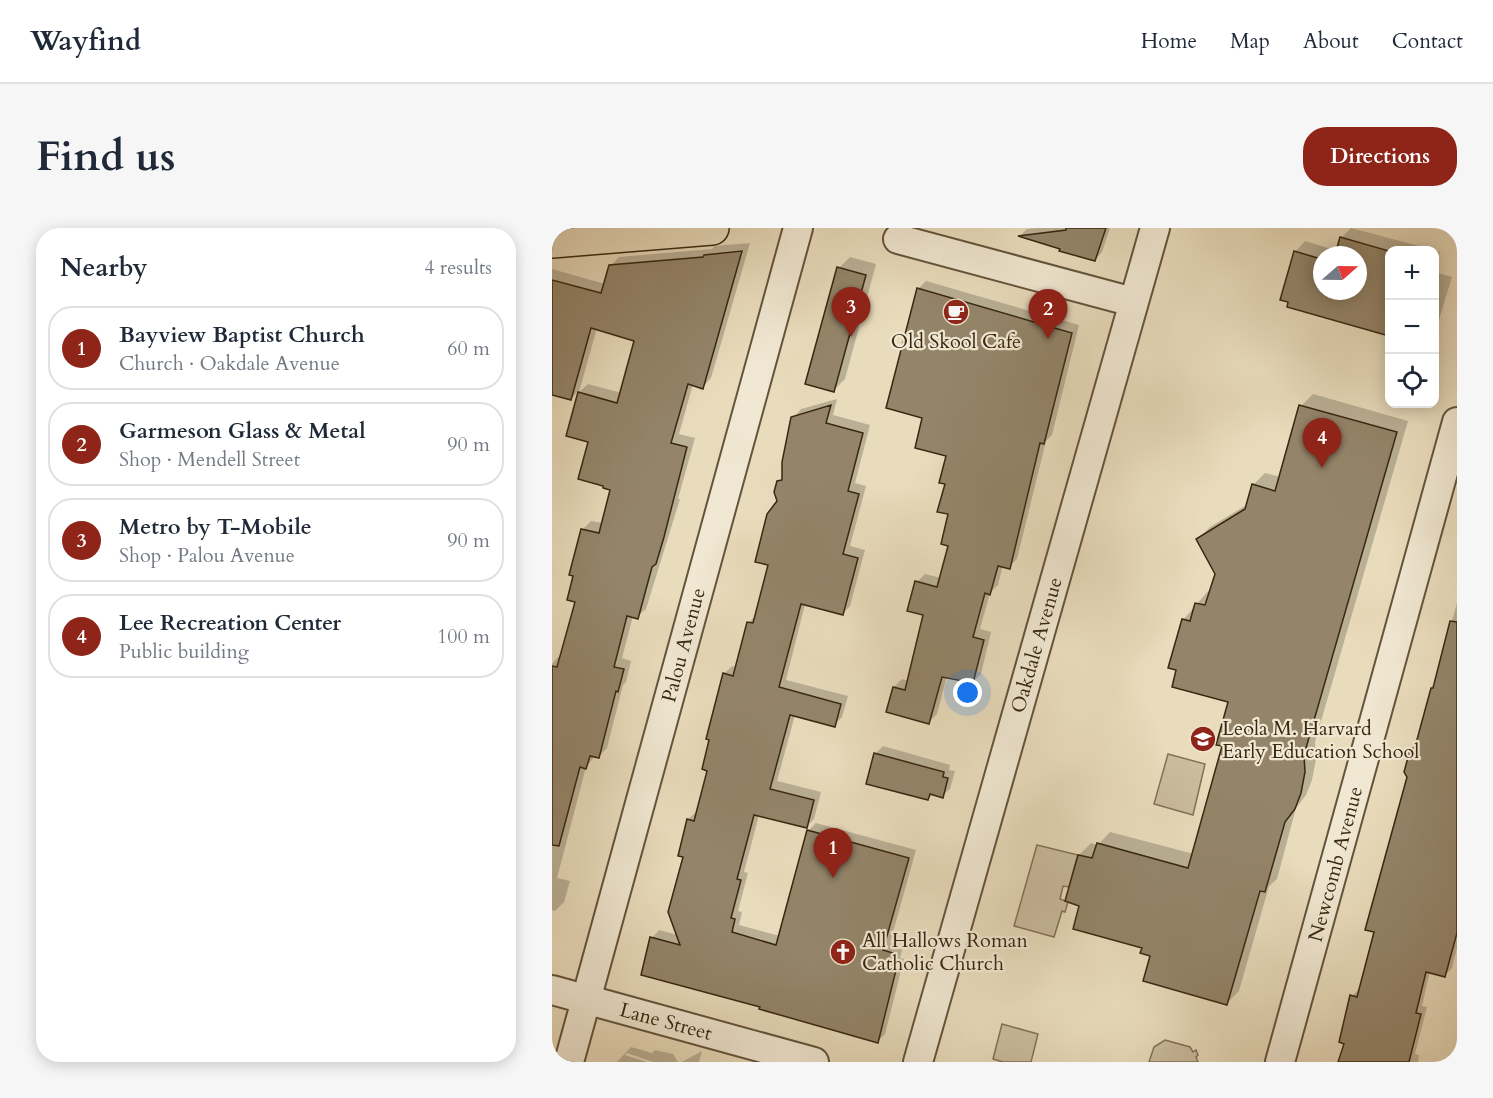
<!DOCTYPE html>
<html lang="en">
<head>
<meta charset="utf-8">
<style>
  :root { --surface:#fff; --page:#f6f6f7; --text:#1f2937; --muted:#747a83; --line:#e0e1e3; --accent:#8f2418 }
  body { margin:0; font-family:Cardo,serif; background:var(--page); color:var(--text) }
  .controls { position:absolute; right:18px; top:18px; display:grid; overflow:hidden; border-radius:12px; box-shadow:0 3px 15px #0003 }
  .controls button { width:54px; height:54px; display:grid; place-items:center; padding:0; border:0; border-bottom:2px solid var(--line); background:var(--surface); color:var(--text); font:30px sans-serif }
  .compass { position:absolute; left:761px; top:18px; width:54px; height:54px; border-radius:50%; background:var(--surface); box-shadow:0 3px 15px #0003; rotate:70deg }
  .you { position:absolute; left:416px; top:465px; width:21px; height:21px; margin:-15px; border:4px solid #fff; border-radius:50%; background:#1a73e8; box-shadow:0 0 0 9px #1a73e833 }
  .badge { display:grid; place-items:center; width:39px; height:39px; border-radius:50%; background:var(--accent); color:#fff; font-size:20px; font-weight:700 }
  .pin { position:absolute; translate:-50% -50px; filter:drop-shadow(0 2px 3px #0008) }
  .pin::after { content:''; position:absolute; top:32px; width:21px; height:18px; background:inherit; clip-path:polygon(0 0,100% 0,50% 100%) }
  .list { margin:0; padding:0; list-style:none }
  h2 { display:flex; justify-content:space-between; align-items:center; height:78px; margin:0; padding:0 24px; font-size:26px }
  h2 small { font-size:20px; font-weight:400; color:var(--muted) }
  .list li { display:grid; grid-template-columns:39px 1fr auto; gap:18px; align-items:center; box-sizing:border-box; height:84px; margin:0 12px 12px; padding:0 12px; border:2px solid var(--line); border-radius:24px }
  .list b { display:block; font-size:22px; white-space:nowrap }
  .list p { margin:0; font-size:20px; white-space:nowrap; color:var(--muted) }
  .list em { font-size:20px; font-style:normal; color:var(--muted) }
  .icon { flex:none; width:33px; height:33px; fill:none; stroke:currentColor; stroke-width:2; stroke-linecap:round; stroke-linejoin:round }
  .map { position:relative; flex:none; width:905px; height:834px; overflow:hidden; border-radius:24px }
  header { display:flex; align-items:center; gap:36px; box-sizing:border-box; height:84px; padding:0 30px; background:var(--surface); border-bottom:2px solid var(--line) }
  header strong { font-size:28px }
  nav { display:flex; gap:33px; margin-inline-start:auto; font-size:21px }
  .intro { display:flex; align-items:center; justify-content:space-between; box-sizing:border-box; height:144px; padding:0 36px }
  h1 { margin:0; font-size:42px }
  .button { padding:15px 27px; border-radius:24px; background:var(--accent); color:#fff; font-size:21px; font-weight:700 }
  main { display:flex; gap:36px; padding:0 36px }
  aside { flex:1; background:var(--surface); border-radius:24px; box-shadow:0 3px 15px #0003 }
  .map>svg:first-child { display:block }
</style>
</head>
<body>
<header>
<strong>Wayfind</strong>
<nav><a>Home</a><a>Map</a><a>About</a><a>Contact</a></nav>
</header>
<div class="intro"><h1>Find us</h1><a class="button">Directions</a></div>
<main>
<aside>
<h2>Nearby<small>4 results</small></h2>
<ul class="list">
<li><span class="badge">1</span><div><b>Bayview Baptist Church</b><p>Church · Oakdale Avenue</p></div><em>60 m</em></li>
<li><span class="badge">2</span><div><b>Garmeson Glass &amp; Metal</b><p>Shop · Mendell Street</p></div><em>90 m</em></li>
<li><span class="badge">3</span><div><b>Metro by T-Mobile</b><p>Shop · Palou Avenue</p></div><em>90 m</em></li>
<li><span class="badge">4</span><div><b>Lee Recreation Center</b><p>Public building</p></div><em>100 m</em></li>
</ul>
</aside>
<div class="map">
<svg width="905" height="834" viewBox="0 0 905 834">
  <rect width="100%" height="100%" fill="#e9dcbc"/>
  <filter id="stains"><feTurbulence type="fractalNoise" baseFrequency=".00333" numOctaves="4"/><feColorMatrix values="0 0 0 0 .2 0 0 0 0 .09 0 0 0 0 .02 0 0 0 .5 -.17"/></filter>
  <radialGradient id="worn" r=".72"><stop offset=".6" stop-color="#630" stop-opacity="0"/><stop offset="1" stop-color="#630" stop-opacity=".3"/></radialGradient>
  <g fill="#cbbd9f" stroke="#827258" stroke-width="1.5">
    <polygon points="616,526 653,536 641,587 602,576"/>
    <polygon points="485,617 526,627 517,659 511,658 508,671 516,674 513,684 510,683 502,709 462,698"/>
    <polygon points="450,796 486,806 479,834 451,834 441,831"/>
    <polygon points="613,812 638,819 641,824 644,822 646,827 644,829 646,834 597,834 602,819"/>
  </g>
  <g fill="#0003" fill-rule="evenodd">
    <polygon points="485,0 558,0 550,24 543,32 469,7 475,1"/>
    <path d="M799 0 882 22H838V107L737 78 743 24 753 13 779 21 781 19 787 20 790 9ZM770 27H806V63H770Z"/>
    <path d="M198 15 159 150 151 159 141 156 127 206 143 210 126 271H128L94 381 85 389 81 388 70 430 79 433 74 454 71 457 55 520 46 529 43 528 34 539 5 650 18 653 12 674 3 683 0 682V436L6 429 9 430 25 373 31 301 39 293 51 295 59 261 38 213 16 207 27 162 19 171 0 166V41L53 56 58 38 67 29 160 21 162 18ZM45 100 84 112 70 165 36 156 27 164Z"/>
    <polygon points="882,23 888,24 882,43"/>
    <polygon points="298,29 324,36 293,151 282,162 287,40"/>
    <polygon points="882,44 900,49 882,108"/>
    <polygon points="374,53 527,97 500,207 494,213 465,331 457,339 451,337 446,357 438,365 428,401 439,404 429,446 421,454 395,448 385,486 377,494 342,459 350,451 357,453 373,386 365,354 373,346 389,350 398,317 398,285 394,255 396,227 372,189 366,61"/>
    <polygon points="761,166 856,193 763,514 764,531 760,552 754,567 744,580 725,651 717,658 687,763 675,775 600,727 591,719 529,677 527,627 539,615 546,617 558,604 642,626 672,517 678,473 631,392 656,363 659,364 665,346 646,311 658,299 696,276 701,257 713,245 729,249 749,178"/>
    <polygon points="285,171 281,187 318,197 303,255 314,258 298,318 313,322 298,378 291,385 253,376 234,452 296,468 290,489 282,497 243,487 225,553 269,564 262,591 254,599 207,587 192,644 196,645 186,683 190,684 187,697 228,708 256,603 264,595 364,622 338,715 351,718 348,730 352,731 333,806 326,813 209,778 100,710 107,702 126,707 133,628 128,627 136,591 144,584 146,584 157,542 172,446 180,438 185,440 197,394 205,387 218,336 227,273 227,253 231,249 241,190 249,181"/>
    <polygon points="905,375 905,720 900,740 893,747 878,743 870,778 875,779 863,826 867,827 866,834 788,834 793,814 800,768 807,761 809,761 865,517"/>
    <polygon points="331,518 398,537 397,542 403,543 398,561 390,568 381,566 376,571 315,554 324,525"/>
    <polygon points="79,819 100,825 103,822 121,826 126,834 101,834 75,825 73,827 95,834 65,834"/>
    <polygon points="150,823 147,834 130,834"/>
  </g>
  <g fill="#94856a" stroke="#382711" stroke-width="1.5">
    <polygon points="514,0 554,0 543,33 507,23 508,21 466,8 514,2"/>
    <polygon points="788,9 837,23 837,108 735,79 736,74 728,72 742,23 769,31 770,28 770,63 806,63 806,27 783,27"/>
    <polygon points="190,23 151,161 136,156 119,215 135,219 112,309 104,336 100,339 86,391 75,388 62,439 72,441 66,464 64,463 47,530 38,528 34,541 28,539 7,618 0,617 0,438 5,439 23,374 15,372 21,348 17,347 29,301 47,305 58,262 51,260 51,258 26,251 36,214 14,208 26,164 65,175 82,113 39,100 19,172 0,167 0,52 49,65 57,37 151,29 152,27"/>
    <polygon points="285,39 314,47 282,164 253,156"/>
    <polygon points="365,60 520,105 492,216 488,215 458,341 446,338 438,367 433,365 421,409 432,412 421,455 390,449 377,496 334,484 341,459 353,462 371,387 355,383 363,353 385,359 396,318 389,316 396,286 385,284 393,256 387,255 394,228 363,220 370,190 334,180"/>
    <polygon points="279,177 274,195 311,205 296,263 307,266 291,326 306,330 291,387 249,376 227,459 289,476 283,499 238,487 218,561 262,572 255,600 202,587 185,651 189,652 179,690 183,691 180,704 224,717 255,602 357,630 331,722 344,726 341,738 345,738 326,815 207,781 208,779 89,747 98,709 128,717 116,684 131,629 126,628 135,591 142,593 155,543 150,541 157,512 154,511 171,445 181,448 195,394 201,395 216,337 203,334 215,286 225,273 222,264 225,253 230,252 230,234 239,189"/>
    <polygon points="747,177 845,204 752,527 753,544 749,565 743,581 733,594 713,664 708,663 675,777 591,753 598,728 588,725 590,720 521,701 527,678 513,673 526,627 540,630 545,615 636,640 670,518 664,517 676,474 620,459 624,442 616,440 630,391 638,393 643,375 653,377 663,346 644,311 693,281 700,256 723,263"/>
    <polygon points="898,393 905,394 905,705 893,749 874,744 864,785 869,786 857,834 786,834 792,816 787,814 798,767 805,769 822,704 813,702 855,549 852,544 858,522 863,519 879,460 881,460"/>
    <polygon points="322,525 392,544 391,549 396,550 391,570 378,566 376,572 314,556"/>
  </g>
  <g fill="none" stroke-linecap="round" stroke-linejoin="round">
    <g stroke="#64543c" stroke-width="32">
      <g id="street">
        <polyline points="346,11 581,74"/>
        <polyline points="0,762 262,834"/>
        <polyline points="17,834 246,0"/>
        <polyline points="366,834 603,0"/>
        <polyline points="728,834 905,194"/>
      </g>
    </g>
    <g stroke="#382711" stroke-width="36">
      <polyline id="primary" points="0,13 160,0"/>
    </g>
    <use href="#street" stroke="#f1e8d3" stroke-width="28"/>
    <use href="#primary" stroke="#e9dcbc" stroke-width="33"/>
  </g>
  <defs>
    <g id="cafe-disc" transform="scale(1.35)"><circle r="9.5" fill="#8f2418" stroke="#f1e8d3"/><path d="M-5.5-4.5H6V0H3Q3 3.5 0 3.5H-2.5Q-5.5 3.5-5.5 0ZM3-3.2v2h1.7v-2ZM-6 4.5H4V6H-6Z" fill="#fff"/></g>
    <g id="school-disc" transform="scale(1.35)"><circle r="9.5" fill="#8f2418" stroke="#f1e8d3"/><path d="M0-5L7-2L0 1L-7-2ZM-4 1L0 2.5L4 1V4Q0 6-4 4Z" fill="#fff"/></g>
    <g id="church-disc" transform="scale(1.35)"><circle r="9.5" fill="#8f2418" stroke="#f1e8d3"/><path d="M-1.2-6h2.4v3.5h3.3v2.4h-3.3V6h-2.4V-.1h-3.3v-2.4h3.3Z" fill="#fff"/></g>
  </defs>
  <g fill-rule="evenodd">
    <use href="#cafe-disc" x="404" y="84"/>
    <use href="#school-disc" x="651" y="511"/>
    <use href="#church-disc" x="291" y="724"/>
  </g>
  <g text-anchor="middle" stroke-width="4.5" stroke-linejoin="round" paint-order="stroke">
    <g font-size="20" fill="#382711" stroke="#f1e8d3" text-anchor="start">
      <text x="404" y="120" text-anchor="middle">Old Skool Cafe</text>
      <text x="670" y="507">Leola M. Harvard<tspan x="670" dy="23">Early Education School</tspan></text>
      <text x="310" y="719">All Hallows Roman<tspan x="310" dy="23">Catholic Church</tspan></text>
    </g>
    <g font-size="20" fill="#382711" stroke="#f1e8d3">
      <text transform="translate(131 417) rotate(-75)" y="7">Palou Avenue</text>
      <text transform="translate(484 417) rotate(-74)" y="7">Oakdale Avenue</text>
      <text transform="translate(783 636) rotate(-75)" y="7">Newcomb Avenue</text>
      <text transform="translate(114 793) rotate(15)" y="7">Lane Street</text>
    </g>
  </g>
  <rect width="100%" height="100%" filter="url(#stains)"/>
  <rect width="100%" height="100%" fill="url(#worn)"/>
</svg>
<div class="controls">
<button>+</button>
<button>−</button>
<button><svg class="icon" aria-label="locate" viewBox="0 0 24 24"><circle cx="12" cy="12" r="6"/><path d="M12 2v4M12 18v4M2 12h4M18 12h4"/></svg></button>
</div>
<svg class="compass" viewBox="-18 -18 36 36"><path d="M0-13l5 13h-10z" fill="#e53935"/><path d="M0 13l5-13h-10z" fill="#747a83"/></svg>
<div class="you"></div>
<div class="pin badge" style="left:281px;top:650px">1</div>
<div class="pin badge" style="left:496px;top:111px">2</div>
<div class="pin badge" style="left:299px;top:109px">3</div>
<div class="pin badge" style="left:770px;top:240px">4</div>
</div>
</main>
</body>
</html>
